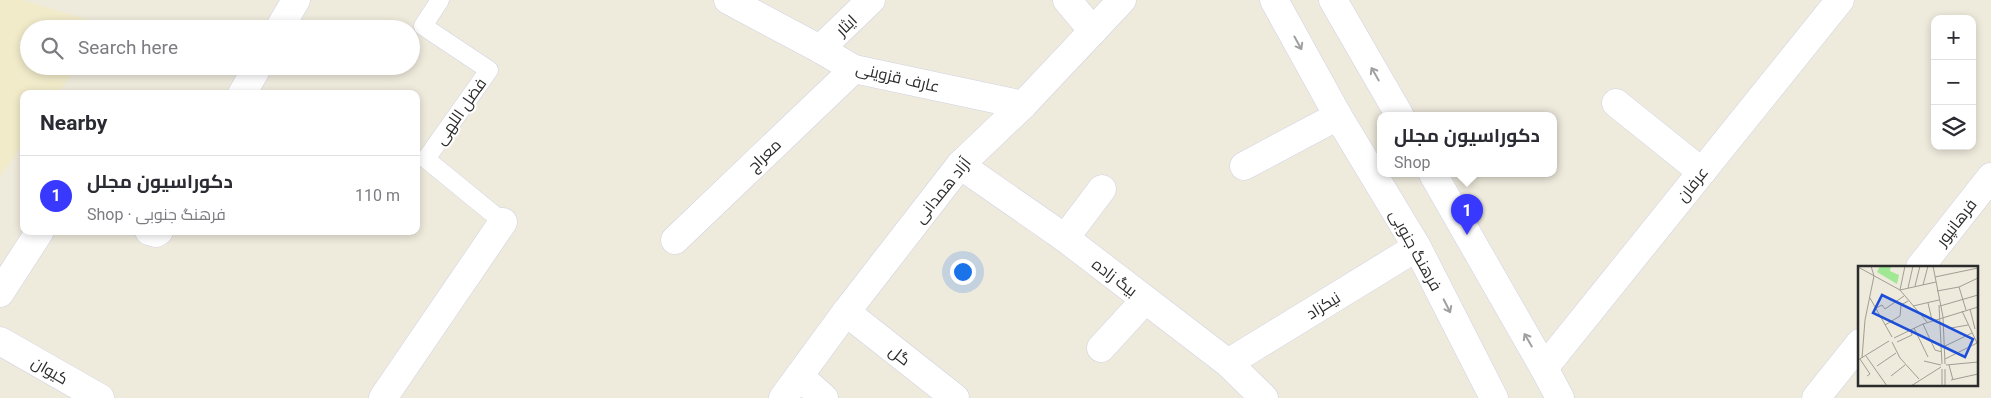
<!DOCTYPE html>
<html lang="en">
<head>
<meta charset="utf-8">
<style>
  :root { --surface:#fff; --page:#f7f7f7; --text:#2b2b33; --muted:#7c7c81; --line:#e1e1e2; --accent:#3838ff }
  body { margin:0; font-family:Roboto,Cairo,sans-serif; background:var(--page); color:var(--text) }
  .controls { position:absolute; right:15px; top:15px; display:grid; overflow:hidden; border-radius:10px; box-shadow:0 2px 8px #0003 }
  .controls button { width:45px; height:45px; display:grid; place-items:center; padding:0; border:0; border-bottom:1px solid var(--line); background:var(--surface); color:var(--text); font:25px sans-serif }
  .you { position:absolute; left:962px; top:271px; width:18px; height:18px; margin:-12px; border:4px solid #fff; border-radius:50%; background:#1a73e8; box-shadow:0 0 0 8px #1a73e833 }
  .badge { display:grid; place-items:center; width:32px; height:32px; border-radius:50%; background:var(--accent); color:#fff; font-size:16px; font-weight:700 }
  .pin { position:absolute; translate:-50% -41px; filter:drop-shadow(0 1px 2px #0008) }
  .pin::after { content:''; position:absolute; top:26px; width:18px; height:15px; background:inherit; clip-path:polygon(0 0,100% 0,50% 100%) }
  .popup { position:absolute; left:1377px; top:112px; width:180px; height:65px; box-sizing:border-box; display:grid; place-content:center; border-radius:10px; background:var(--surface); filter:drop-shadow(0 1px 4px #0005); font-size:16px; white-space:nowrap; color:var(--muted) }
  .popup b { font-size:19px; color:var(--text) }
  .popup::after { content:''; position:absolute; left:50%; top:100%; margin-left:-10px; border:10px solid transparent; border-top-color:var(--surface) }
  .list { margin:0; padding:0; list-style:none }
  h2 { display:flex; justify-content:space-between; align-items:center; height:65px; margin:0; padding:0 20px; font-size:21px }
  h2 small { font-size:16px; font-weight:400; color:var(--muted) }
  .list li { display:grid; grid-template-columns:32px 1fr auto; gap:15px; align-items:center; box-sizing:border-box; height:80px; padding:0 20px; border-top:1px solid var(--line) }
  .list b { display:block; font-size:19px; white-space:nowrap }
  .list p { margin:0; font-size:16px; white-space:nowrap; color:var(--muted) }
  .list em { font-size:16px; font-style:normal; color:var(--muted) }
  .icon { flex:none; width:28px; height:28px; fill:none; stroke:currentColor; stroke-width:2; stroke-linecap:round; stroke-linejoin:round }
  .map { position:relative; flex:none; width:1991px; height:398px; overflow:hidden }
  .search { position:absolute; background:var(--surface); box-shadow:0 2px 8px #0003; left:20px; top:20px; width:400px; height:55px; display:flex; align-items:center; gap:12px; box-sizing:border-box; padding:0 18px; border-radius:28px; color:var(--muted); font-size:19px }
  .panel { position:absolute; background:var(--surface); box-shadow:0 2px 8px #0003; left:20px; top:90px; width:400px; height:145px; border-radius:10px }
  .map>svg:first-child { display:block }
</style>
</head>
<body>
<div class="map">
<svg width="1991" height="398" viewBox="0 0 1991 398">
  <rect width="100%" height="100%" fill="#eeeadc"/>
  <polygon fill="#f1ebca" points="0,0 22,0 106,25 103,29 29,29 29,66 77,66 58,94 24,94 24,143 0,177"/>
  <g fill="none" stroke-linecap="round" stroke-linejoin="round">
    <g stroke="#d1d1e5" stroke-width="19">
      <polyline id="service" points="440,0 423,26 489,70 426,159 503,222"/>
    </g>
    <g stroke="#d1d1e5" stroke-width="29">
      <g id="minor">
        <polyline points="1067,0 1093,31"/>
        <polyline points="279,29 296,0"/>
        <polyline points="820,49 871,0"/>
        <polyline points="242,94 258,66"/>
        <polyline points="1616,103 1702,172"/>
        <polyline points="960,165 1065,238 1228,363 1264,398"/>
        <polyline points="1244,166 1338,116"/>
        <polyline points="149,231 156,233 159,231"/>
        <polyline points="1065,238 1102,189"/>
        <polyline points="675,240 854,69"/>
        <polyline points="1920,267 1991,177"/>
        <polyline points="0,293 40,231"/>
        <polyline points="846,312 955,398"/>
        <polyline points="0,341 100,398"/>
        <polyline points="1101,348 1145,300"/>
        <polyline points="1228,363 1417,247"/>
        <polyline points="1544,368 1840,0"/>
        <polyline points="799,376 824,398"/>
        <polyline points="383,398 503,222"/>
        <polyline points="1816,398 1860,343"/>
      </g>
    </g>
    <g stroke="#d1d1e5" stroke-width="29">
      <g id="tertiary">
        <polyline points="728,0 820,49 854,69 1023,105"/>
        <polyline points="1274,0 1338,116 1417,247 1494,398"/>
        <polyline points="1333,0 1400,116"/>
        <polyline points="1433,174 1544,368 1560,398"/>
        <polyline points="783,398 846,312 960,165 1023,105 1122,0"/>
      </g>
    </g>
    <use href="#service" stroke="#fff" stroke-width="18"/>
    <use href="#minor" stroke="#fff" stroke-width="28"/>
    <use href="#tertiary" stroke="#fff" stroke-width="28"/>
  </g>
  <defs><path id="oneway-shaft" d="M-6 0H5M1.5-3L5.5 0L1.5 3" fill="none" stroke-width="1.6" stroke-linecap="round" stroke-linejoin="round" transform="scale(1.25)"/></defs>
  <g stroke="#a0a0a0">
    <use href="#oneway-shaft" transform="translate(1298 43) rotate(61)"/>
    <use href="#oneway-shaft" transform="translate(1375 74) rotate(-120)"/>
    <use href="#oneway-shaft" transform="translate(1447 306) rotate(63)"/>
    <use href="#oneway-shaft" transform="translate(1528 340) rotate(-120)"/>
  </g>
  <g text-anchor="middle" stroke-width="4.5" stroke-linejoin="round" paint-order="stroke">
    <g font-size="16" fill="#2b2b2b" stroke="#fff">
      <text transform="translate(846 25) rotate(-44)" y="6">ایثار</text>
      <text transform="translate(898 77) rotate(13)" y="6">عارف قزوینی</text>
      <text transform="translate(460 111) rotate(-55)" y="6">فضل اللهی</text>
      <text transform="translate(764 155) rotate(-44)" y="6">معراج</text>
      <text transform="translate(1692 184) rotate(-51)" y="6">عرفان</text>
      <text transform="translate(942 190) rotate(-51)" y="6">آزاد همدانی</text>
      <text transform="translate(1956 222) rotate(-52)" y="6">فرهانپور</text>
      <text transform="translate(1416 250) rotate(61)" y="6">فرهنگ جنوبی</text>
      <text transform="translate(1115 277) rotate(37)" y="6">بیگ زاده</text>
      <text transform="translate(1323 305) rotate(-32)" y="6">نیکزاد</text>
      <text transform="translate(900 355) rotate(38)" y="6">گل</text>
      <text transform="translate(50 370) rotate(30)" y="6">کیوان</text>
    </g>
  </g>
  <g transform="translate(1858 266)">
    <rect width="120" height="120" fill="#eeeadc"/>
    <path d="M22 0H33L32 5 41 9 39 18 19 6Z" fill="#a1e895"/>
    <path fill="none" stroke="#a09e95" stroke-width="1" d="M47 0 42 24 78 16M75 0 85 51 87 98M0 1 42 24 69 56M77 11 120 2M65 19 70 0M57 20 62 0M101 21 108 44M50 22 55 0M79 25 101 21 120 12M12 32 34 71M70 37 74 54M81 39 84 98M55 40 81 34M82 40 120 29M16 43 24 39 27 43 46 30M112 43 117 63M104 45 120 79M65 58 77 84 84 86M27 59 42 50 43 39 50 35M56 62 70 91M93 62 110 59M36 72 65 58 120 41M34 76 42 92 61 113M39 76 54 69 53 64M87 80 114 67M8 90 29 120M4 92 7 54 16 10 13 0M2 93 12 108 9 110M87 93 119 77M0 94 31 75M66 95 83 99M88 99 120 96M91 99 95 114M19 100 38 87M87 103V120M33 110 47 99M93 114 120 108M53 120 83 101M84 120V103"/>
    <path fill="#1d4ed8" fill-opacity="0.15" stroke="#1d4ed8" stroke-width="2.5" d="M24 29 115 73 107 91 15 47Z"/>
    <rect width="120" height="120" fill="none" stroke="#2b2b2b" stroke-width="2.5"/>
  </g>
</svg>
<div class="controls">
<button>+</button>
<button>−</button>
<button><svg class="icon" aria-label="layers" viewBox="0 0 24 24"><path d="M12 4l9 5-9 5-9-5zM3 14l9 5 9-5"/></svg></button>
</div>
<div class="you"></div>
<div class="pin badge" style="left:1467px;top:235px">1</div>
<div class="popup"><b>دکوراسیون مجلل</b>Shop</div>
<div class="search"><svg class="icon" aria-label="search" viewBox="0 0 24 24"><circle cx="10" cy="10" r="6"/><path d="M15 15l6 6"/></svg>Search here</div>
<section class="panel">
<h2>Nearby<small></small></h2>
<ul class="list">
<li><span class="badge">1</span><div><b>دکوراسیون مجلل</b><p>Shop · فرهنگ جنوبی</p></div><em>110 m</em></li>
</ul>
</section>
</div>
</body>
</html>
